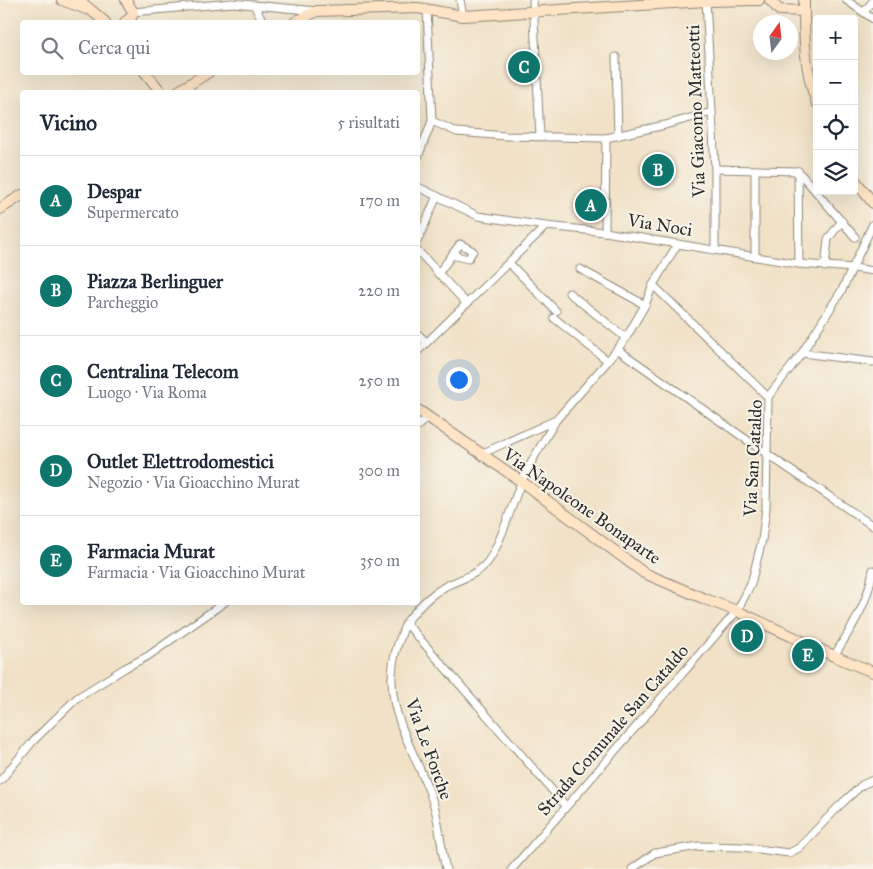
<!DOCTYPE html>
<html lang="it">
<head>
<meta charset="utf-8">
<style>
  :root { --surface:#fff; --page:#f2f2f3; --text:#1f2937; --muted:#747a83; --line:#e0e1e3; --accent:#0f766e }
  body { margin:0; font-family:"IM FELL Great Primer",serif; background:var(--page); color:var(--text) }
  .controls { position:absolute; right:15px; top:15px; display:grid; overflow:hidden; border-radius:5px; box-shadow:0 5px 20px #0002 }
  .controls button { width:45px; height:45px; display:grid; place-items:center; padding:0; border:0; border-bottom:1px solid var(--line); background:var(--surface); color:var(--text); font:25px sans-serif }
  .compass { position:absolute; left:753px; top:15px; width:45px; height:45px; border-radius:50%; background:var(--surface); box-shadow:0 5px 20px #0002; rotate:15deg }
  .you { position:absolute; left:458px; top:379px; width:18px; height:18px; margin:-12px; border:4px solid #fff; border-radius:50%; background:#1a73e8; box-shadow:0 0 0 8px #1a73e833 }
  .badge { display:grid; place-items:center; width:32px; height:32px; border-radius:50%; background:var(--accent); color:#fff; font-size:16px; font-weight:700 }
  .pin { position:absolute; translate:-50% -50%; border:2px solid #fff; box-shadow:0 1px 5px #0006 }
  .list { margin:0; padding:0; list-style:none }
  h2 { display:flex; justify-content:space-between; align-items:center; height:65px; margin:0; padding:0 20px; font-size:21px }
  h2 small { font-size:16px; font-weight:400; color:var(--muted) }
  .list li { display:grid; grid-template-columns:32px 1fr auto; gap:15px; align-items:center; box-sizing:border-box; height:90px; padding:0 20px; border-top:1px solid var(--line) }
  .list b { display:block; font-size:19px; white-space:nowrap }
  .list p { margin:0; font-size:16px; white-space:nowrap; color:var(--muted) }
  .list em { font-size:16px; font-style:normal; color:var(--muted) }
  .icon { flex:none; width:28px; height:28px; fill:none; stroke:currentColor; stroke-width:2; stroke-linecap:round; stroke-linejoin:round }
  .map { position:relative; flex:none; width:873px; height:869px; overflow:hidden }
  .search { position:absolute; background:var(--surface); box-shadow:0 5px 20px #0002; left:20px; top:20px; width:400px; height:55px; display:flex; align-items:center; gap:12px; box-sizing:border-box; padding:0 18px; border-radius:5px; color:var(--muted); font-size:19px }
  .panel { position:absolute; background:var(--surface); box-shadow:0 5px 20px #0002; left:20px; top:90px; width:400px; height:515px; border-radius:5px }
  .map>svg:first-child { display:block }
</style>
</head>
<body>
<div class="map">
<svg width="873" height="869" viewBox="0 0 873 869">
  <rect width="100%" height="100%" fill="#f7f3e8"/>
  <filter id="ink" filterUnits="userSpaceOnUse"><feTurbulence type="fractalNoise" baseFrequency=".02" numOctaves="2"/><feDisplacementMap in="SourceGraphic" scale="10" xChannelSelector="R" yChannelSelector="G"/><feConvolveMatrix kernelMatrix="1 2 1 2 8 2 1 2 1" color-interpolation-filters="sRGB"/></filter>
  <filter id="wash" filterUnits="userSpaceOnUse"><feTurbulence type="fractalNoise" baseFrequency=".0096" numOctaves="4" result="noise"/><feDisplacementMap in="SourceGraphic" scale="20" xChannelSelector="R" yChannelSelector="G"/><feGaussianBlur stdDeviation="1.12" result="paint"/><feColorMatrix in="noise" values="0 0 0 0 0 0 0 0 0 0 0 0 0 0 0 0 0 1.4 0 .05"/><feComposite in="paint" operator="in"/></filter>
  <g filter="url(#wash)">
    <rect width="100%" height="100%" fill="#f1e2c7"/>
  </g>
  <g filter="url(#ink)">
    <g fill="none" stroke-linecap="round" stroke-linejoin="round">
      <g stroke="#8e8679" stroke-width="9">
        <g id="street">
          <polyline points="460,0 463,16"/>
          <polyline points="533,0 540,136"/>
          <polyline points="706,0 715,169 715,250"/>
          <polyline points="846,0 873,19"/>
          <polyline points="254,5 263,22"/>
          <polyline points="133,12 232,3 317,11"/>
          <polyline points="864,12 873,1"/>
          <polyline points="616,57 618,136"/>
          <polyline points="432,121 457,132 506,136 606,138 665,125 712,112"/>
          <polyline points="418,157 432,121 427,10"/>
          <polyline points="715,169 798,171"/>
          <polyline points="755,170 755,257"/>
          <polyline points="798,171 799,264"/>
          <polyline points="798,171 855,237"/>
          <polyline points="418,187 478,216 546,226 605,232 799,264 854,268 873,271"/>
          <polyline points="605,232 606,138"/>
          <polyline points="418,240 437,196"/>
          <polyline points="418,251 467,304"/>
          <polyline points="509,263 556,311"/>
          <polyline points="825,267 828,239 842,221"/>
          <polyline points="580,269 645,305"/>
          <polyline points="438,274 460,244 473,251 468,259 452,255"/>
          <polyline points="653,285 768,397"/>
          <polyline points="569,293 626,338"/>
          <polyline points="554,318 608,361"/>
          <polyline points="418,334 426,342"/>
          <polyline points="617,349 767,454 873,526"/>
          <polyline points="418,351 546,226"/>
          <polyline points="802,353 873,362"/>
          <polyline points="556,420 608,361 626,338 645,305 653,285 677,245"/>
          <polyline points="418,426 427,417"/>
          <polyline points="406,623 566,806"/>
          <path d="M834 656C853 625 867 606 873 570"/>
          <polyline points="0,781 34,740 77,698 125,668 148,656 225,602"/>
          <path d="M446 869C441 849 440 829 435 809 419 752 376 707 398 644 401 637 403 627 408 620 418 607 430 595 444 587 459 579 479 575 489 560 502 541 511 506 521 483 530 462 544 441 556 420L481 454"/>
          <polyline points="512,869 737,611 751,584 762,540 766,508 768,397 802,353 842,290 873,224"/>
          <polyline points="632,869 655,853 699,846 743,847 789,853 799,848 839,806 862,785 873,780"/>
        </g>
      </g>
      <g stroke="#8e8679" stroke-width="12">
        <g id="secondary">
          <polyline points="62,0 86,9"/>
          <polyline points="79,0 105,22"/>
          <polyline points="770,0 779,10 804,11"/>
          <path d="M804 0C804 36 804 69 817 103"/>
          <polyline points="125,22 131,18 133,12 126,0"/>
          <polyline points="295,22 317,11 418,8 463,16 706,1 759,0"/>
          <polyline points="145,72 161,92"/>
          <polyline points="177,92 209,72"/>
          <polyline points="854,179 873,203"/>
          <polyline points="0,209 22,195"/>
          <polyline points="418,410 522,482 644,573 705,599 737,611 834,656 873,672"/>
        </g>
      </g>
      <use href="#street" stroke="#fff" stroke-width="7"/>
      <use href="#secondary" stroke="#ffe4c6" stroke-width="10"/>
    </g>
  </g>
  <g text-anchor="middle" stroke-width="4" stroke-linejoin="round" paint-order="stroke">
    <g font-size="18" fill="#2b2b2b" stroke="#f7f3e8">
      <text transform="translate(696 111) rotate(-92)" y="6">Via Giacomo Matteotti</text>
      <text transform="translate(660 225) rotate(9)" y="6">Via Noci</text>
      <text transform="translate(753 458) rotate(-87)" y="6">Via San Cataldo</text>
      <text transform="translate(582 506) rotate(35)" y="6">Via Napoleone Bonaparte</text>
      <text transform="translate(613 730) rotate(-49)" y="6">Strada Comunale San Cataldo</text>
      <text transform="translate(429 749) rotate(70)" y="6">Via Le Forche</text>
    </g>
  </g>
</svg>
<div class="controls">
<button>+</button>
<button>−</button>
<button><svg class="icon" aria-label="locate" viewBox="0 0 24 24"><circle cx="12" cy="12" r="6"/><path d="M12 2v4M12 18v4M2 12h4M18 12h4"/></svg></button>
<button><svg class="icon" aria-label="layers" viewBox="0 0 24 24"><path d="M12 4l9 5-9 5-9-5zM3 14l9 5 9-5"/></svg></button>
</div>
<svg class="compass" viewBox="-18 -18 36 36"><path d="M0-13l5 13h-10z" fill="#e53935"/><path d="M0 13l5-13h-10z" fill="#747a83"/></svg>
<div class="you"></div>
<div class="pin badge" style="left:591px;top:205px">A</div>
<div class="pin badge" style="left:658px;top:170px">B</div>
<div class="pin badge" style="left:524px;top:67px">C</div>
<div class="pin badge" style="left:747px;top:636px">D</div>
<div class="pin badge" style="left:808px;top:655px">E</div>
<div class="search"><svg class="icon" aria-label="search" viewBox="0 0 24 24"><circle cx="10" cy="10" r="6"/><path d="M15 15l6 6"/></svg>Cerca qui</div>
<section class="panel">
<h2>Vicino<small>5 risultati</small></h2>
<ul class="list">
<li><span class="badge">A</span><div><b>Despar</b><p>Supermercato</p></div><em>170 m</em></li>
<li><span class="badge">B</span><div><b>Piazza Berlinguer</b><p>Parcheggio</p></div><em>220 m</em></li>
<li><span class="badge">C</span><div><b>Centralina Telecom</b><p>Luogo · Via Roma</p></div><em>250 m</em></li>
<li><span class="badge">D</span><div><b>Outlet Elettrodomestici</b><p>Negozio · Via Gioacchino Murat</p></div><em>300 m</em></li>
<li><span class="badge">E</span><div><b>Farmacia Murat</b><p>Farmacia · Via Gioacchino Murat</p></div><em>350 m</em></li>
</ul>
</section>
</div>
</body>
</html>
